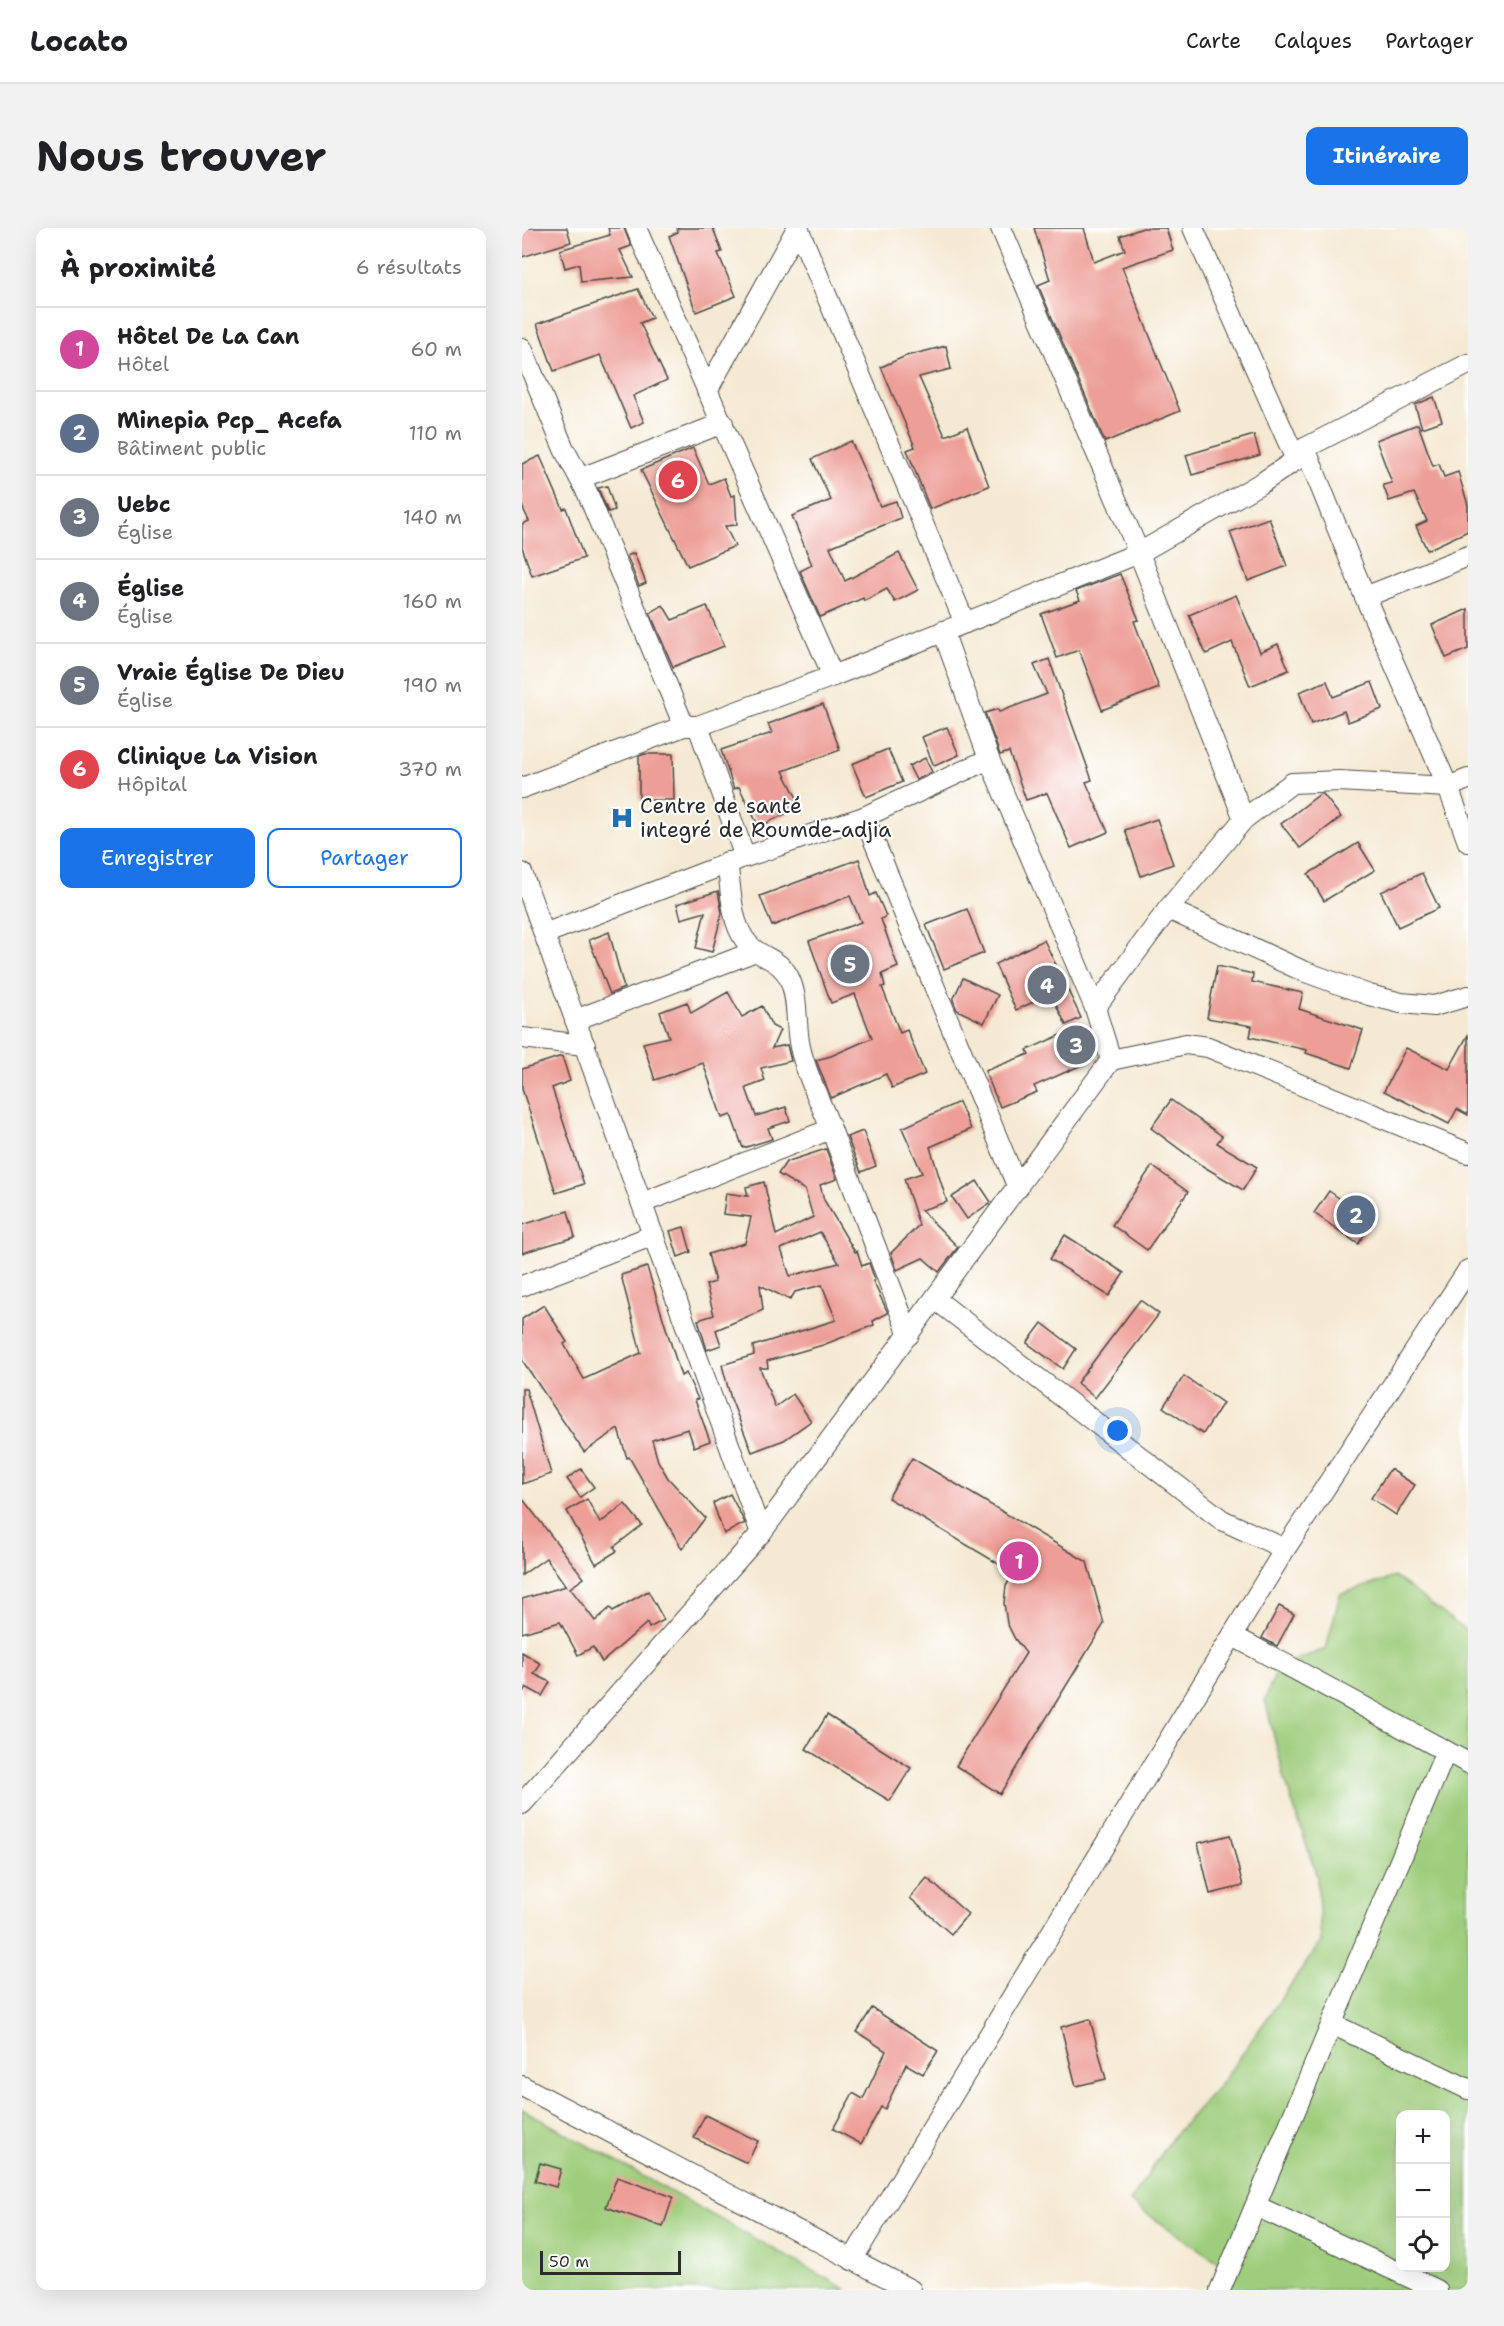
<!DOCTYPE html>
<html lang="fr">
<head>
<meta charset="utf-8">
<style>
  :root { --surface:#fff; --page:#f2f2f2; --text:#202124; --muted:#757577; --line:#e0e0e0; --accent:#1a73e8 }
  body { margin:0; font-family:"Shantell Sans",sans-serif; background:var(--page); color:var(--text) }
  .controls { position:absolute; right:18px; bottom:18px; display:grid; overflow:hidden; border-radius:12px; box-shadow:0 6px 24px #0002 }
  .controls button { width:54px; height:54px; display:grid; place-items:center; padding:0; border:0; border-bottom:2px solid var(--line); background:var(--surface); color:var(--text); font:30px sans-serif }
  .scale { position:absolute; left:18px; bottom:15px; width:141px; box-sizing:border-box; padding-left:6px; border:3px solid #2b2b2b; border-top:0; font-size:16px; line-height:21px; white-space:nowrap; color:#2b2b2b; -webkit-text-stroke:4px #fff; paint-order:stroke }
  .you { position:absolute; left:596px; top:1203px; width:21px; height:21px; margin:-15px; border:4px solid #fff; border-radius:50%; background:#1a73e8; box-shadow:0 0 0 9px #1a73e833 }
  .badge { display:grid; place-items:center; width:39px; height:39px; border-radius:50%; background:var(--accent); color:#fff; font-size:20px; font-weight:700 }
  .pin { position:absolute; translate:-50% -50%; border:3px solid #fff; box-shadow:0 2px 6px #0006 }
  .list { margin:0; padding:0; list-style:none }
  h2 { display:flex; justify-content:space-between; align-items:center; height:78px; margin:0; padding:0 24px; font-size:26px }
  h2 small { font-size:20px; font-weight:400; color:var(--muted) }
  .list li { display:grid; grid-template-columns:39px 1fr auto; gap:18px; align-items:center; box-sizing:border-box; height:84px; padding:0 24px; border-top:2px solid var(--line) }
  .list b { display:block; font-size:22px; white-space:nowrap }
  .list p { margin:0; font-size:20px; white-space:nowrap; color:var(--muted) }
  .list em { font-size:20px; font-style:normal; color:var(--muted) }
  .actions { display:flex; gap:12px; padding:18px 24px }
  .actions a { flex:1; padding:14px 0; border:2px solid var(--accent); border-radius:12px; text-align:center; font-size:21px; color:var(--accent) }
  .actions .main { background:var(--accent); color:#fff }
  .icon { flex:none; width:33px; height:33px; fill:none; stroke:currentColor; stroke-width:2; stroke-linecap:round; stroke-linejoin:round }
  .map { position:relative; flex:none; width:946px; height:2062px; overflow:hidden; border-radius:12px }
  header { display:flex; align-items:center; gap:36px; box-sizing:border-box; height:84px; padding:0 30px; background:var(--surface); border-bottom:2px solid var(--line) }
  header strong { font-size:28px }
  nav { display:flex; gap:33px; margin-inline-start:auto; font-size:21px }
  .intro { display:flex; align-items:center; justify-content:space-between; box-sizing:border-box; height:144px; padding:0 36px }
  h1 { margin:0; font-size:42px }
  .button { padding:15px 27px; border-radius:12px; background:var(--accent); color:#fff; font-size:21px; font-weight:700 }
  main { display:flex; gap:36px; padding:0 36px }
  aside { flex:1; background:var(--surface); border-radius:12px; box-shadow:0 6px 24px #0002 }
  .map>svg:first-child { display:block }
</style>
</head>
<body>
<header>
<strong>Locato</strong>
<nav><a>Carte</a><a>Calques</a><a>Partager</a></nav>
</header>
<div class="intro"><h1>Nous trouver</h1><a class="button">Itinéraire</a></div>
<main>
<aside>
<h2>À proximité<small>6 résultats</small></h2>
<ul class="list">
<li><span class="badge" style="background:#d1479c">1</span><div><b>Hôtel De La Can</b><p>Hôtel</p></div><em>60 m</em></li>
<li><span class="badge" style="background:#5c6f8a">2</span><div><b>Minepia Pcp_ Acefa</b><p>Bâtiment public</p></div><em>110 m</em></li>
<li><span class="badge" style="background:#6b7280">3</span><div><b>Uebc</b><p>Église</p></div><em>140 m</em></li>
<li><span class="badge" style="background:#6b7280">4</span><div><b>Église</b><p>Église</p></div><em>160 m</em></li>
<li><span class="badge" style="background:#6b7280">5</span><div><b>Vraie Église De Dieu</b><p>Église</p></div><em>190 m</em></li>
<li><span class="badge" style="background:#e0444e">6</span><div><b>Clinique La Vision</b><p>Hôpital</p></div><em>370 m</em></li>
</ul>
<div class="actions"><a class="main">Enregistrer</a><a>Partager</a></div>
</aside>
<div class="map">
<svg width="946" height="2062" viewBox="0 0 946 2062">
  <rect width="100%" height="100%" fill="#fff"/>
  <filter id="ink" filterUnits="userSpaceOnUse"><feTurbulence type="fractalNoise" baseFrequency=".0167" numOctaves="2"/><feDisplacementMap in="SourceGraphic" scale="12" xChannelSelector="R" yChannelSelector="G"/><feConvolveMatrix kernelMatrix="1 2 1 2 8 2 1 2 1" color-interpolation-filters="sRGB"/></filter>
  <filter id="wash" filterUnits="userSpaceOnUse"><feTurbulence type="fractalNoise" baseFrequency=".008" numOctaves="4" result="noise"/><feDisplacementMap in="SourceGraphic" scale="24" xChannelSelector="R" yChannelSelector="G"/><feGaussianBlur stdDeviation="1.35" result="paint"/><feColorMatrix in="noise" values="0 0 0 0 0 0 0 0 0 0 0 0 0 0 0 0 0 1.4 0 .05"/><feComposite in="paint" operator="in"/></filter>
  <g filter="url(#wash)">
    <rect width="100%" height="100%" fill="#f4e9d2"/>
    <g fill="#9ecd7b" stroke="#647c53" stroke-width="1.5" fill-rule="evenodd">
      <path d="M873 1349 946 1404V2062H702L713 2046 608 1974 650 1910 701 1853 799 1714 795 1649 763 1552 743 1472 756 1438 804 1421 818 1366ZM878 1886H924V2040H878Z"/>
      <polygon points="0,1881 325,2062 0,2062"/>
    </g>
    <g id="blocks">
      <g fill="#ed9e96" fill-rule="evenodd">
        <polygon points="0,0 45,0 49,14 0,29"/>
        <polygon points="86,0 102,0 109,18 98,22 111,49 59,54 57,36 43,40 38,22 88,7"/>
        <polygon points="155,0 191,0 200,24 196,25 214,68 174,84 147,8 156,4"/>
        <polygon points="512,0 562,0 572,34 603,22 598,8 621,0 644,0 651,22 600,39 658,183 583,214 516,57 528,52"/>
        <polygon points="116,61 130,90 118,95 145,152 111,168 122,194 109,200 78,127 32,143 15,96"/>
        <polygon points="424,118 429,141 397,149 423,208 445,199 467,258 408,281 385,222 393,219 359,139 384,128"/>
        <polygon points="912,169 920,193 900,200 893,177"/>
        <polygon points="896,196 911,238 917,236 922,249 936,244 946,277 946,303 905,322 894,298 905,293 892,265 867,273 861,257 870,255 854,212"/>
        <polygon points="732,207 738,227 670,247 664,227"/>
        <polygon points="329,213 358,278 374,273 379,290 308,319 323,353 377,325 396,362 373,374 365,361 342,373 341,370 298,389 278,343 290,337 270,288 309,272 290,231"/>
        <polygon points="171,220 187,256 202,250 209,268 213,267 215,297 203,298 213,318 166,338 119,242"/>
        <polygon points="18,228 41,281 44,280 62,330 10,348 0,319 0,296 7,293 0,278 0,236"/>
        <polygon points="85,258 93,282 86,284 76,260"/>
        <polygon points="747,290 765,338 726,353 708,304"/>
        <polygon points="112,325 124,355 117,358 105,328"/>
        <polygon points="598,346 617,392 612,393 637,460 580,482 557,422 535,430 519,386 558,372 554,363"/>
        <polygon points="714,367 738,424 756,416 767,442 728,458 710,414 684,426 667,387"/>
        <polygon points="141,377 150,392 185,378 202,418 151,439 128,385"/>
        <polygon points="946,381 946,421 924,430 910,397"/>
        <polygon points="527,431 570,552 564,554 586,604 549,620 525,565 504,572 487,524 478,527 463,485 476,481 477,484 525,466 512,437"/>
        <polygon points="805,453 811,469 850,454 860,481 826,494 822,483 789,496 777,464"/>
        <polygon points="301,476 318,522 261,543 279,578 237,599 217,559 212,561 199,522 250,505 246,496"/>
        <polygon points="425,499 437,527 412,538 400,509"/>
        <polygon points="366,521 380,554 344,569 330,536"/>
        <polygon points="123,526 151,526 152,572 117,572 117,528"/>
        <polygon points="403,530 410,544 394,552 387,538"/>
        <polygon points="798,566 801,566 819,589 778,620 759,596"/>
        <polygon points="635,591 651,636 619,648 603,602"/>
        <polygon points="836,615 853,642 802,673 786,646"/>
        <polygon points="337,631 348,668 354,665 364,688 359,691 376,739 360,746 363,758 360,759 378,805 385,802 403,846 370,860 364,846 309,870 294,832 309,828 350,810 333,766 309,775 287,713 339,694 328,668 250,698 238,668"/>
        <polygon points="900,645 917,680 876,699 859,664"/>
        <polygon points="196,663 200,685 190,724 174,720 183,684 159,691 155,676"/>
        <polygon points="445,681 462,725 422,741 404,697"/>
        <polygon points="87,704 102,760 88,766 67,712"/>
        <polygon points="522,712 559,790 544,797 529,766 494,782 473,736"/>
        <polygon points="695,738 731,746 730,754 781,765 777,781 841,802 829,840 784,825 785,822 728,809 730,798 685,790"/>
        <polygon points="441,750 476,767 462,795 435,782 431,772"/>
        <polygon points="206,764 220,789 240,778 250,798 258,802 250,820 265,817 269,833 239,840 243,853 224,860 234,888 264,879 268,893 246,900 250,911 221,920 209,887 200,890 181,835 133,852 121,815 147,809 138,784 165,774 169,785"/>
        <polygon points="556,799 571,832 512,858 515,864 478,879 463,843 507,826 505,822"/>
        <polygon points="946,807 946,887 935,881 927,896 862,863 884,820 927,841"/>
        <polygon points="40,828 48,853 30,860 62,956 34,965 0,861 0,841"/>
        <polygon points="649,872 700,908 695,915 735,939 721,962 679,937 629,900"/>
        <polygon points="437,874 449,901 408,919 425,974 399,982 436,1019 417,1044 401,1030 375,1042 369,1025 397,997 382,951 400,945 380,900"/>
        <polygon points="341,903 354,938 339,944 325,909"/>
        <path d="M304 921 315 951 298 957 302 972 333 1024 335 1023 340 1038 347 1035 353 1052 351 1053 366 1085 351 1093 352 1097 301 1117 245 1133 246 1140H238L253 1179 271 1166 289 1193 262 1212 230 1224 209 1171 200 1137 232 1127 231 1118 314 1092 300 1057 273 1064 268 1072 238 1057 241 1082 194 1102 199 1117 185 1122 176 1092 192 1087 184 1057 193 1054 186 1026 223 1015 229 989 201 986 204 965 226 968 224 959 242 954 254 1007 291 989 283 962 256 946 264 934ZM298 1004 317 1035 268 1048 259 1021Z"/>
        <polygon points="630,938 666,964 625,1022 590,997"/>
        <polygon points="455,953 469,974 445,991 430,969"/>
        <polygon points="807,963 851,994 836,1016 792,985"/>
        <polygon points="46,983 53,1009 0,1025 0,997"/>
        <polygon points="162,999 169,1024 156,1029 148,1003"/>
        <polygon points="543,1007 602,1045 587,1068 528,1031"/>
        <polygon points="125,1039 159,1148 164,1145 176,1171 173,1172 188,1213 172,1219 166,1201 130,1212 136,1233 146,1250 183,1290 160,1321 107,1229 105,1230 96,1201 62,1224 0,1132 0,1091 22,1077 45,1114 42,1116 62,1151 119,1125 99,1047"/>
        <polygon points="618,1072 637,1086 573,1170 555,1155"/>
        <polygon points="520,1095 554,1121 541,1141 505,1115"/>
        <polygon points="662,1148 701,1175 681,1206 641,1179"/>
        <polygon points="0,1161 4,1161 29,1246 0,1256"/>
        <polygon points="390,1230 565,1334 582,1396 478,1566 434,1538 504,1425 493,1411 485,1395 482,1375 484,1358 492,1345 366,1270"/>
        <polygon points="59,1241 72,1259 58,1269 45,1251"/>
        <polygon points="868,1241 893,1257 874,1287 849,1270"/>
        <polygon points="208,1266 223,1295 202,1306 191,1275"/>
        <polygon points="0,1270 62,1350 48,1360 73,1393 88,1380 91,1383 126,1363 142,1392 127,1400 125,1395 80,1434 71,1419 56,1427 38,1394 0,1405 0,1371 44,1358 24,1330 0,1347"/>
        <polygon points="65,1271 78,1295 103,1276 120,1297 92,1319 95,1323 74,1336 45,1283"/>
        <polygon points="757,1378 772,1386 755,1418 740,1410"/>
        <polygon points="0,1424 19,1436 12,1446 28,1454 20,1468 4,1459 0,1466"/>
        <polygon points="305,1487 389,1540 368,1573 284,1521"/>
        <polygon points="708,1607 721,1658 688,1666 676,1615"/>
        <polygon points="405,1650 446,1686 429,1706 388,1670"/>
        <polygon points="350,1780 416,1823 401,1846 384,1836 363,1881 359,1879 339,1916 311,1901 331,1865 341,1871 364,1823 335,1804"/>
        <polygon points="568,1791 584,1851 554,1858 539,1799"/>
        <polygon points="183,1887 236,1913 225,1935 172,1910"/>
        <polygon points="18,1935 39,1941 34,1959 13,1953"/>
        <polygon points="95,1949 151,1969 141,1999 84,1979"/>
      </g>
    </g>
  </g>
  <g filter="url(#ink)">
    <use href="#blocks" fill-opacity="0" stroke="#494844" stroke-width="1.5"/>
    <g fill="none" stroke-linecap="round" stroke-linejoin="round">
      <g stroke="#494844" stroke-width="22">
        <g id="minor">
          <polyline points="114,0 311,448"/>
          <polyline points="276,0 443,395"/>
          <polyline points="479,0 617,325 722,591 646,681"/>
          <polyline points="671,0 774,232"/>
          <polyline points="0,120 42,221 65,264 162,498"/>
          <polyline points="185,163 275,0"/>
          <polyline points="783,220 843,369 926,559 946,614"/>
          <polyline points="59,250 201,195"/>
          <polyline points="843,369 946,328"/>
          <polyline points="421,403 467,531 573,780 589,832"/>
          <polyline points="176,498 223,629 342,589"/>
          <polyline points="467,531 342,589 496,960"/>
          <polyline points="0,560 162,498 176,498 311,448 617,325 741,254 774,232 783,220 946,136"/>
          <polyline points="722,591 770,555 817,553 926,559 946,551"/>
          <path d="M205 634C210 663 207 704 234 723 248 732 261 735 268 752 277 773 273 797 278 819 284 847 299 875 309 901"/>
          <polyline points="0,645 239,1305"/>
          <polyline points="22,706 217,631"/>
          <polyline points="573,780 646,681 781,743 847,767 879,775 912,778 946,768"/>
          <polyline points="53,792 234,723"/>
          <polyline points="0,810 63,817"/>
          <polyline points="120,975 309,901 387,1107"/>
          <polyline points="0,1058 132,1007"/>
          <polyline points="413,1071 700,1292 763,1321"/>
          <polyline points="711,1408 946,1535"/>
          <polyline points="0,1576 239,1305 589,832 664,816 686,819 946,925"/>
          <polyline points="810,1796 946,1861"/>
          <polyline points="0,1858 389,2062"/>
          <polyline points="734,1978 915,2062"/>
          <polyline points="330,2032 763,1321 946,1042"/>
          <polyline points="698,2062 924,1523"/>
        </g>
      </g>
      <use href="#minor" stroke="#fff" stroke-width="20"/>
    </g>
  </g>
  <defs>
    <g id="hospital-bare" transform="scale(1.8)"><path d="M-5-5h3v3.5h4V-5h3V5h-3V1.5h-4V5h-3Z" fill="#1f6fb2" stroke="#fff" stroke-width="2.5" paint-order="stroke"/></g>
  </defs>
  <g fill-rule="evenodd">
    <use href="#hospital-bare" x="100" y="590"/>
  </g>
  <g text-anchor="middle" stroke-width="4.5" stroke-linejoin="round" paint-order="stroke">
    <g font-size="21" fill="#2b2b2b" stroke="#fff" text-anchor="start">
      <text x="118" y="585">Centre de santé<tspan x="118" dy="24">integré de Roumde-adjia</tspan></text>
    </g>
  </g>
</svg>
<div class="controls">
<button>+</button>
<button>−</button>
<button><svg class="icon" aria-label="locate" viewBox="0 0 24 24"><circle cx="12" cy="12" r="6"/><path d="M12 2v4M12 18v4M2 12h4M18 12h4"/></svg></button>
</div>
<div class="scale">50 m</div>
<div class="you"></div>
<div class="pin badge" style="left:497px;top:1333px;background:#d1479c">1</div>
<div class="pin badge" style="left:834px;top:987px;background:#5c6f8a">2</div>
<div class="pin badge" style="left:554px;top:817px;background:#6b7280">3</div>
<div class="pin badge" style="left:525px;top:757px;background:#6b7280">4</div>
<div class="pin badge" style="left:328px;top:736px;background:#6b7280">5</div>
<div class="pin badge" style="left:156px;top:252px;background:#e0444e">6</div>
</div>
</main>
</body>
</html>
